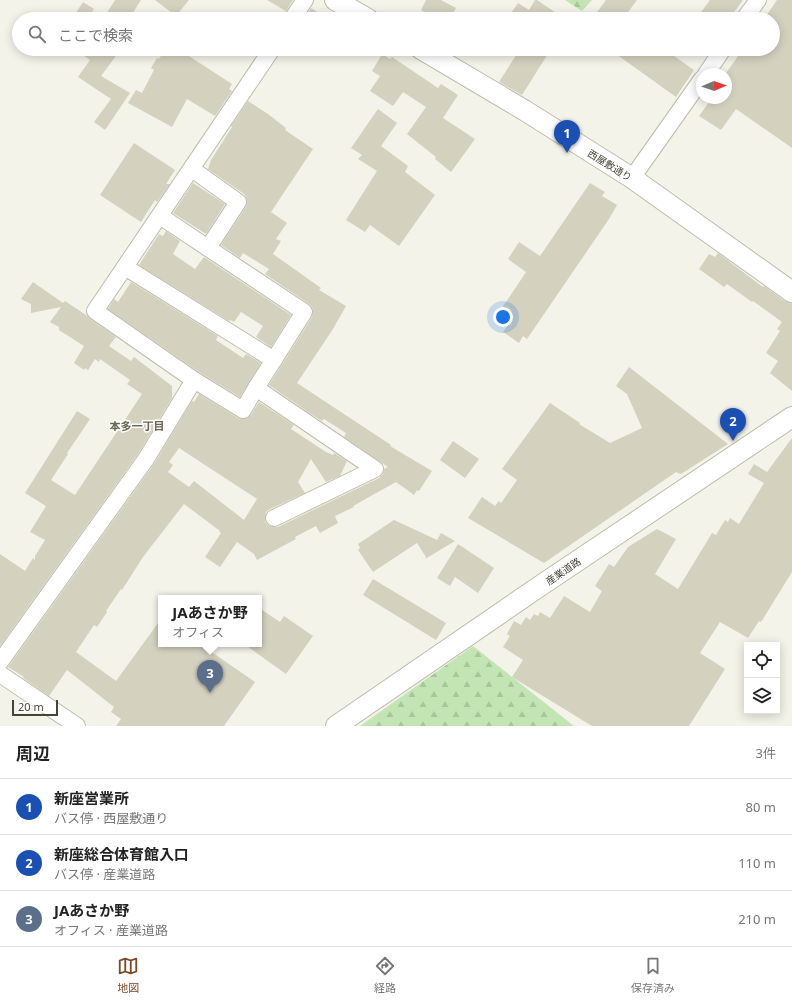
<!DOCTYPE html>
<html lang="ja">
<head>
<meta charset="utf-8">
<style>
  :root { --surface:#fff; --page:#f2f2f2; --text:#222; --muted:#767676; --line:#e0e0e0; --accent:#7d4723 }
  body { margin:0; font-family:"Noto Sans","Noto Sans JP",sans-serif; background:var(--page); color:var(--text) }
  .controls { position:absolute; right:12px; bottom:12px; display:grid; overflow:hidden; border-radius:0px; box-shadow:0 2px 10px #0003 }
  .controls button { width:36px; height:36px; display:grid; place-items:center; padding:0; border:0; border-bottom:1px solid var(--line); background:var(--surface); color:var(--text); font:20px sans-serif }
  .compass { position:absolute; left:696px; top:68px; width:36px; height:36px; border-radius:50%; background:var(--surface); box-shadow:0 2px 10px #0003; rotate:88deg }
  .scale { position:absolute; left:12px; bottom:10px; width:46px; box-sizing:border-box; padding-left:4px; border:2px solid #464437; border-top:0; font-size:11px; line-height:14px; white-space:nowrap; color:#464437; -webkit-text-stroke:3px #fff; paint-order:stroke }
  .you { position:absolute; left:503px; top:317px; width:14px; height:14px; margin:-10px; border:3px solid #fff; border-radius:50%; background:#1a73e8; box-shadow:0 0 0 6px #1a73e833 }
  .badge { display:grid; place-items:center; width:26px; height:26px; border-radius:50%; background:var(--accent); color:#fff; font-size:13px; font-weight:700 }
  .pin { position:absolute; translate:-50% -33px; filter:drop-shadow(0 1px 2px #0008) }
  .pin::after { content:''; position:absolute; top:21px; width:14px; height:12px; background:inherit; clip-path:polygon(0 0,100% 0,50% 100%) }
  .popup { position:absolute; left:158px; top:595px; width:104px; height:52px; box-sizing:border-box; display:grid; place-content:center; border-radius:0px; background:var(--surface); filter:drop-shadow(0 1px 3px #0005); font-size:13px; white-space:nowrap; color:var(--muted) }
  .popup b { font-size:15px; color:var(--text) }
  .popup::after { content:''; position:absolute; left:50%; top:100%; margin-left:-8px; border:8px solid transparent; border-top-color:var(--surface) }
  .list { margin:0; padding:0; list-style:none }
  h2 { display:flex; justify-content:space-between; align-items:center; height:52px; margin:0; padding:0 16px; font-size:17px }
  h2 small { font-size:13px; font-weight:400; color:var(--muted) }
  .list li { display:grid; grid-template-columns:26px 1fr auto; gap:12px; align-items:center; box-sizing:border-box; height:56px; padding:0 16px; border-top:1px solid var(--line) }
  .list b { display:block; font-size:15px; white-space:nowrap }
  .list p { margin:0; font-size:13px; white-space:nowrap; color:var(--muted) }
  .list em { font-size:13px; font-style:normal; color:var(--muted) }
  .icon { flex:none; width:22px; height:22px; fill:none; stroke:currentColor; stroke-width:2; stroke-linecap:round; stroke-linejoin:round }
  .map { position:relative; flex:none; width:792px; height:726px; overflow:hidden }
  .search { position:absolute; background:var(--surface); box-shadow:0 2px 10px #0003; left:12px; right:12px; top:12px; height:44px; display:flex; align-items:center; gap:10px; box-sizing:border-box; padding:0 14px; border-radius:22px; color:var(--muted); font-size:15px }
  .sheet { height:220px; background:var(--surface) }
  nav { display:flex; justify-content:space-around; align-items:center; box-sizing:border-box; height:56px; border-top:1px solid var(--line); background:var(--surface); font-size:11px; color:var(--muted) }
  nav a { display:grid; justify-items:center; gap:2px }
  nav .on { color:var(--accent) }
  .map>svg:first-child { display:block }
</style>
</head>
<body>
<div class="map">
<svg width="792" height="726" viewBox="0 0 792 726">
  <defs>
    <pattern id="forest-firs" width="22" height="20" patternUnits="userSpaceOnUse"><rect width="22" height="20" fill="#c3e5b4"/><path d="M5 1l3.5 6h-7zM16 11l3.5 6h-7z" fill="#a9c69b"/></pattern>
  </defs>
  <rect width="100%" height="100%" fill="#f3f3e9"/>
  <g fill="url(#forest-firs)">
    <polygon points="565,0 592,0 582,11"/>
    <polygon points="473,646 574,726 360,726"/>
  </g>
  <g fill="#d4d1bf" fill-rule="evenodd">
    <polygon points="115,0 141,0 129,19 103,19"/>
    <polygon points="155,0 189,0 176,16"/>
    <polygon points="267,0 293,0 286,11"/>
    <polygon points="426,0 441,0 456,8 450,19 420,19 424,12 421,10"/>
    <polygon points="535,0 537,0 565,19 507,19 518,3 529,10"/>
    <polygon points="606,0 637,0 623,19 592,19"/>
    <polygon points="710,0 743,0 729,19 696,19"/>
    <polygon points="777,0 792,0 792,148 736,109 721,130 699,116 712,98 726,98 726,73 743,49 773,49 773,19 764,19"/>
    <polygon points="83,2 94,9 87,19 72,19"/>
    <polygon points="311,8 328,19 304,19"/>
    <polygon points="74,49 121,49 101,76 130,93 105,130 94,122 111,99 78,77 90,60"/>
    <polygon points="165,49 178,49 232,84 229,89 232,91 215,116 187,99 172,127 128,103 136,90 142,93 154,70 151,68 157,58 159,59"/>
    <polygon points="520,49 551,49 522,95 499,82"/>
    <polygon points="609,49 664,49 694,70 676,97"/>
    <polygon points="382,54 390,59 392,57 438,88 441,84 458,95 443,118 475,139 451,172 435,159 436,157 407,134 426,107 403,92 393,106 370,91 380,76 372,71"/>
    <path d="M248 101 268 114 286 128 285 130 313 149 271 212 287 223 276 239 281 241 273 254 321 288 319 290 346 306 333 329 297 383 391 445 390 446 432 471 419 491 417 490 414 495 396 482 353 506 354 507 335 516 338 523 320 533 316 526 295 537 296 539 257 560 254 554 237 542 220 567 205 557 221 533 219 532 220 531 184 504 143 557 122 590 121 589 106 611 107 612 97 627 94 625 76 652 116 681 161 619V644H200L255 682 224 726H116L121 719 111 712 114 707 67 670 49 696 23 678 24 677 8 667 154 464 192 401 194 402 199 394 238 418 242 419 247 418 251 415 259 402 294 425 291 429 326 452 333 455 334 453 347 461 340 476 326 482 311 459 298 482 305 493 270 509 266 512 265 517V522L269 526 274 527H278L379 478 383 474 384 469 388 467 344 437 346 433 324 419 322 421 311 414 269 385 312 317 313 312 312 307 309 304 265 274 269 269 243 253 240 258 221 245 246 207 247 202 246 198 244 194 208 169 211 160 232 127 231 126ZM179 448 257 499 244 520 194 481 189 487 168 472 173 465 169 462Z"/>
    <polygon points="378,109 397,123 381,146 408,166 405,172 435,195 399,246 370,225 365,232 346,220 377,171 358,159 362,155 351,148"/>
    <polygon points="134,143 175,170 166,184 170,184 157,202 155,200 141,222 100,195"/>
    <polygon points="193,183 225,204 206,234 173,213"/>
    <polygon points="590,183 605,192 602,196 617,205 609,219 527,339 523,336 519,343 503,332 508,325 496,317 526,272 508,259 519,242 540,256"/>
    <polygon points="166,231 180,241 173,254 195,269 204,257 291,315 271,347 256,337 263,326 241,312 234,322 230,320 229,321 139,265 159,234 163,236"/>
    <polygon points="718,253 763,287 764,286 785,301 792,303 792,391 770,373 778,361 766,353 780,331 777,329 782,322 753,301 752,302 727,284 724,287 699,269 709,254 715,257"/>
    <polygon points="33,282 63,303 65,301 86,315 90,319 116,337 109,346 131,361 134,357 172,386 172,398 138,454 0,646 0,554 25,571 33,558 35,560 35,556 45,540 30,532 46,506 25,493 77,411 90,419 67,453 68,454 51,480 75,495 142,394 127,384 130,380 100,359 99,362 95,359 88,370 85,368 84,370 74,363 84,346 59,330 59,327 50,322 61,307 31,313 31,304 21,299"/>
    <polygon points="131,282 218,336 216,340 243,358 246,354 261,363 240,397 199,372 108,309 114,299 118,302"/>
    <polygon points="629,367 728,444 681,474 676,472 544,563 468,518 482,497 495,506 499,501 501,503 517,480 502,469 550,403 580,423 579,424 610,443 642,428 627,394 616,386"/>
    <polygon points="792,438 792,572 761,622 759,621 748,638 720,622 700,653 725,669 689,726 592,726 512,677 523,660 503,647 510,636 507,634 514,621 521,625 526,617 530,620 534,614 538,616 540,612 550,618 564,596 590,612 602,591 595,586 609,564 614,567 628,547 657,529 676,539 655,574 678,589 712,533 716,535 725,520 728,522 730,518 739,524 764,483 748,474 754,464 767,472"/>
    <polygon points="453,441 479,459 465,478 440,460"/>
    <polygon points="394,520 437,540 441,533 455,541 425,559 426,557 417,543 373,572 358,550 360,548 358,544"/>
    <polygon points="458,544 494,568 478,593 455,577 450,586 437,578"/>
    <polygon points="373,579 446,623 436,640 363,595"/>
    <polygon points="259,608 280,622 284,616 313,636 286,674 244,644 259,644"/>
  </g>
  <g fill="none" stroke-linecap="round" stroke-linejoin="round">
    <g stroke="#bebcac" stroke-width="18">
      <g id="minor">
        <polyline points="292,19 305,0"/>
        <polyline points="744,19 758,0"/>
        <polyline points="272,49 95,311 194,380 243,410 256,388 375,469 274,518"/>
        <polyline points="706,74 723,49"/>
        <polyline points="192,169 238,202 208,248"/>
        <polyline points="632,178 702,79"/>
        <polyline points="160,216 304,312 256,388"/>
        <polyline points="125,267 274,360"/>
        <polyline points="0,662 146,459 194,380"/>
        <polyline points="0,674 77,726"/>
      </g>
    </g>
    <g stroke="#bebcac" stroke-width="22">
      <g id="tertiary">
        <polyline points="335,0 368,19"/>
        <polyline points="421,49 524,110 632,178 792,292"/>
        <polyline points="336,726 540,586 792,417"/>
      </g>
    </g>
    <use href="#minor" stroke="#fff" stroke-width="16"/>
    <use href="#tertiary" stroke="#fff" stroke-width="20"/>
  </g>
  <g text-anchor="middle" stroke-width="3" stroke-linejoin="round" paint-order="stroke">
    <g font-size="10" fill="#464437" stroke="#fff">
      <text transform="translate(610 165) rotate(32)" y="4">西屋敷通り</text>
      <text transform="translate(563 571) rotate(-34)" y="4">産業道路</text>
    </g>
    <g font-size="11" font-weight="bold" fill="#69654f" stroke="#fff">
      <text x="137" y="430">本多一丁目</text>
    </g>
  </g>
</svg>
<div class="controls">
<button><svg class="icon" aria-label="locate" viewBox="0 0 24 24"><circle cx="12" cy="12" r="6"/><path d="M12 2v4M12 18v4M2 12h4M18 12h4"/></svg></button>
<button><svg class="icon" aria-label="layers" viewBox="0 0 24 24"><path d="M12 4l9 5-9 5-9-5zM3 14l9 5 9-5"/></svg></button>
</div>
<svg class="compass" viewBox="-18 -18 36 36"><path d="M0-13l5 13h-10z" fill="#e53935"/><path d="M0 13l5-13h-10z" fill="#767676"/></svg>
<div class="scale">20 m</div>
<div class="you"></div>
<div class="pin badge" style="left:567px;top:153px;background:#1a4fb4">1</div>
<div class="pin badge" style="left:733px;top:441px;background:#1a4fb4">2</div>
<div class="pin badge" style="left:210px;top:693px;background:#5c6f8a">3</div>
<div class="popup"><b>JAあさか野</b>オフィス</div>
<div class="search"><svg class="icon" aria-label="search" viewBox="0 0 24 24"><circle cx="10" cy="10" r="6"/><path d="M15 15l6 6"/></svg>ここで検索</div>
</div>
<section class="sheet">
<h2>周辺<small>3件</small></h2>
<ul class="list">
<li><span class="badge" style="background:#1a4fb4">1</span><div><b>新座営業所</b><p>バス停 · 西屋敷通り</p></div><em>80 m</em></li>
<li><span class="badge" style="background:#1a4fb4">2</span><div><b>新座総合体育館入口</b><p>バス停 · 産業道路</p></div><em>110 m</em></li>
<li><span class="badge" style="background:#5c6f8a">3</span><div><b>JAあさか野</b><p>オフィス · 産業道路</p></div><em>210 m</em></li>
</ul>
</section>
<nav>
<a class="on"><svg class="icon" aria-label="map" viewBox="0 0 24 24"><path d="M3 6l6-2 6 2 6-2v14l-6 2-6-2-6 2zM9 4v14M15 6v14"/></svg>地図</a>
<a><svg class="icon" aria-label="directions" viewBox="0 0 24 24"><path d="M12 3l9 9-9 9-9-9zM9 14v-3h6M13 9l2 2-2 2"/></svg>経路</a>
<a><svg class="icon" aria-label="saved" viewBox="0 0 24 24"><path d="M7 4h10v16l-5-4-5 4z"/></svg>保存済み</a>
</nav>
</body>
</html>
